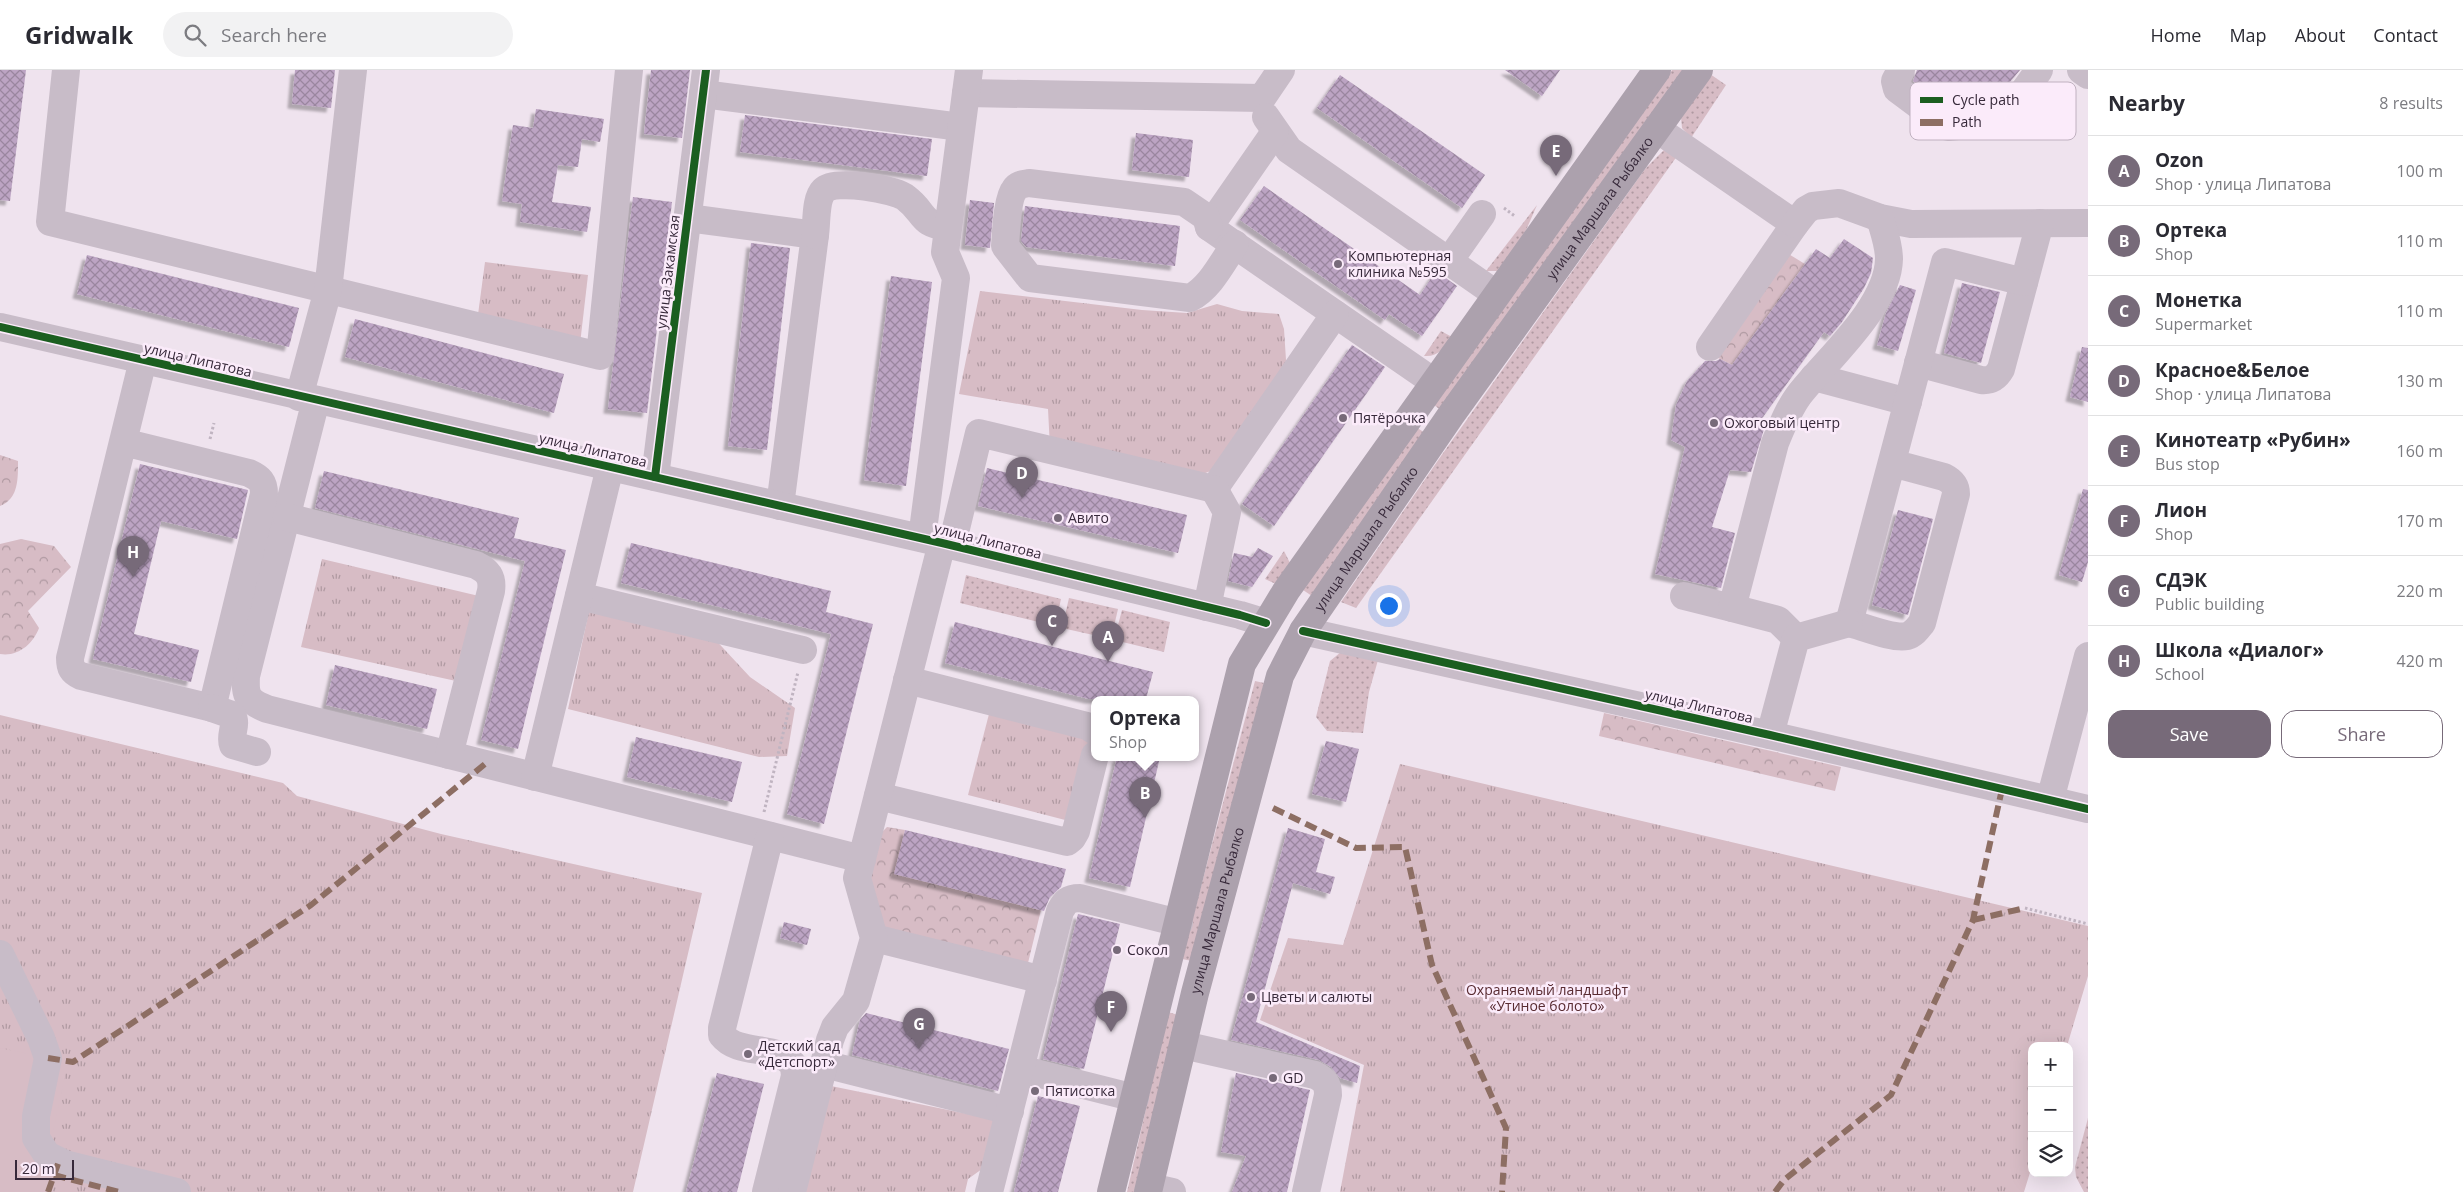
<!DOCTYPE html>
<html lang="en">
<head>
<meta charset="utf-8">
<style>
  :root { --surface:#fff; --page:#f2f2f3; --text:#2b2b33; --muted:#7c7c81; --line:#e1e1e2; --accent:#776a79 }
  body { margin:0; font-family:"Open Sans",sans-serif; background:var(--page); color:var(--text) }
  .controls { position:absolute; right:15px; bottom:15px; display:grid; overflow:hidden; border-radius:10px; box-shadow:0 5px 20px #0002 }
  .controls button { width:45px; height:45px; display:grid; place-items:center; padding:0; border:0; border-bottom:1px solid var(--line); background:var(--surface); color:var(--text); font:25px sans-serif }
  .scale { position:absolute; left:15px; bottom:12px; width:59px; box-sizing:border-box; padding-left:5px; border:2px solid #37293a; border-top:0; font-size:14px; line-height:18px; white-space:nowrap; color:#37293a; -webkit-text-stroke:4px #fbebfa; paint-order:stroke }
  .you { position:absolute; left:1388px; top:535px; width:18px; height:18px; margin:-12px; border:4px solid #fff; border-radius:50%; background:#1a73e8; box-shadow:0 0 0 8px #1a73e833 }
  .badge { display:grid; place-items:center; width:32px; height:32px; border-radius:50%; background:var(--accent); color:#fff; font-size:16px; font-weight:700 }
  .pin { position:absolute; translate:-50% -41px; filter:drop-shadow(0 1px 2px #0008) }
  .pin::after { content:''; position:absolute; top:26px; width:18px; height:15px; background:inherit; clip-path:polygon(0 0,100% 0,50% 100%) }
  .popup { position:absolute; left:1091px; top:626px; width:108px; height:65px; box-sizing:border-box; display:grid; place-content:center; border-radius:10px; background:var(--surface); filter:drop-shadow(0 1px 4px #0005); font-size:16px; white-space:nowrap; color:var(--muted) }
  .popup b { font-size:19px; color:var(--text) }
  .popup::after { content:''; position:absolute; left:50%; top:100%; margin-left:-10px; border:10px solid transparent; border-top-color:var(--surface) }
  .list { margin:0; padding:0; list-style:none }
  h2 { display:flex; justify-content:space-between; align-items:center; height:65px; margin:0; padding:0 20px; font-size:21px }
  h2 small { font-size:16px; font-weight:400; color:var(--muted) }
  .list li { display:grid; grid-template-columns:32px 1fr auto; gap:15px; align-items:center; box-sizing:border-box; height:70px; padding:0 20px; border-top:1px solid var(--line) }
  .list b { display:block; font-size:19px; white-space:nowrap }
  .list p { margin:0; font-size:16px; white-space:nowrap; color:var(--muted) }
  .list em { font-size:16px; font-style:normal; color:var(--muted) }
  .actions { display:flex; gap:10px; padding:15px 20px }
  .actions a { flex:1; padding:11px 0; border:1px solid var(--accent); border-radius:15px; text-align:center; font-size:18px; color:var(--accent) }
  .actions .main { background:var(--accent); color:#fff }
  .icon { flex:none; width:28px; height:28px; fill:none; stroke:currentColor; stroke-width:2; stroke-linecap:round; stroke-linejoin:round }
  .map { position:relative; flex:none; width:2088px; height:1122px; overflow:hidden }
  header { display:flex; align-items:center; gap:30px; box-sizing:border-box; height:70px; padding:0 25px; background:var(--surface); border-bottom:1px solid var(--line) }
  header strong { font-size:24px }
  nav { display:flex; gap:28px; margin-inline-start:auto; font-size:18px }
  .search { width:350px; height:45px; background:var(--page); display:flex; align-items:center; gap:12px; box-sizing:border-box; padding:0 18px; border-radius:28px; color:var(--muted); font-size:19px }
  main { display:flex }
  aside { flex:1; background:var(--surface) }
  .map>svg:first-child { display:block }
</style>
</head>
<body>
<header>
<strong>Gridwalk</strong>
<div class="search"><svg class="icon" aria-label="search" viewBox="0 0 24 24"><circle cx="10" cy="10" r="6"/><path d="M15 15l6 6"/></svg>Search here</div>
<nav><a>Home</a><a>Map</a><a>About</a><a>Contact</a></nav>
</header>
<main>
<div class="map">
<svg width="2088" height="1122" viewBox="0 0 2088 1122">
  <defs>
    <pattern id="grass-dots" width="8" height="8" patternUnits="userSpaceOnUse" patternTransform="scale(1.25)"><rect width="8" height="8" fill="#d7bcc5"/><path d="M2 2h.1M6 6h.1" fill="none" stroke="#af99a1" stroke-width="1.8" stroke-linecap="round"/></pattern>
    <pattern id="forest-crowns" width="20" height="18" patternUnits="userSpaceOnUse" patternTransform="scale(1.25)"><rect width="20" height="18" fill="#d7bcc5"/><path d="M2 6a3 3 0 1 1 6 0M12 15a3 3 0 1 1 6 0" fill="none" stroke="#af99a1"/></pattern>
    <pattern id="park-tufts" width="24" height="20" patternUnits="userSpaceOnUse" patternTransform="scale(1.25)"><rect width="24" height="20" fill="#d7bcc5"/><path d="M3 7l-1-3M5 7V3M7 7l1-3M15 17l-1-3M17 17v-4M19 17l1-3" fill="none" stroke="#af99a1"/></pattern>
    <pattern id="building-cross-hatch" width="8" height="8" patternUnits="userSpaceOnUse" patternTransform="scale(1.25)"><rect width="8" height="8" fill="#bca4c3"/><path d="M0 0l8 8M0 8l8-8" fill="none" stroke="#9a869f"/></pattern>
    <filter id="shadow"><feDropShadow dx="-4.5" dy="4.5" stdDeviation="1" flood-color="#0004"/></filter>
  </defs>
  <rect width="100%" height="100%" fill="#efe3ee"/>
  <g fill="url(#grass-dots)">
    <polygon points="1672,0 1684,0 1442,341 1434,335"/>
    <polygon points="1710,4 1726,15 1691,68 1682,58 1681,47"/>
    <polygon points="1664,80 1680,82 1356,538 1341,532 1441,386 1645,99"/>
    <polygon points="1537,135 1524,165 1497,201 1486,201"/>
    <path d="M1441 261 1452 267C1443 278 1439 287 1424 286Z"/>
    <polygon points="1416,357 1425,363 1312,526 1303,520"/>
    <polygon points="1284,481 1290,493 1276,514 1265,509"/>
    <polygon points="966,505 1061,529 1055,556 960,533"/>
    <polygon points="1069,528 1118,539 1111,569 1062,558"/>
    <polygon points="1122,540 1170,552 1164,582 1114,570"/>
    <polygon points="1341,582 1378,590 1369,622 1363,663 1327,661 1316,647 1330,591"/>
    <polygon points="1255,611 1264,613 1192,891 1182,889"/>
    <polygon points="1168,942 1178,945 1137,1122 1127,1122"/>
    <polygon points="2088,1048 2088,1122 2084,1122 2076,1107 2075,1097"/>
  </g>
  <g fill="url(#forest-crowns)">
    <polygon points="1787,183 1805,194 1732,295 1712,285"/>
    <path d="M0 385 18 391C18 407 19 429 0 436Z"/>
    <path d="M21 469 54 476 71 497 28 541 39 558C33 574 18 587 0 584V474Z"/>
    <polygon points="1604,643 1841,697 1835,721 1599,666"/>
    <polygon points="887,757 905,760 895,804 1041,840 1027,897 886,864 870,807 878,766"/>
  </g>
  <g fill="url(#park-tufts)">
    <polygon points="485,192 588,205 580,274 477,252"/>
    <polygon points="980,221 1142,240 1187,243 1217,234 1242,241 1279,244 1284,259 1286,290 1297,310 1227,395 1181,412 1050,378 1048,339 959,324"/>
    <polygon points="322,489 479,526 456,611 301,577"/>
    <polygon points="589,541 711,565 750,607 795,638 787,686 759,687 568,639"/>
    <polygon points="989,644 1090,669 1069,751 968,725"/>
    <polygon points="0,645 283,713 297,726 441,764 702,823 633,1122 0,1122"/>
    <polygon points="1400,694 2088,856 2088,906 2067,976 2032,976 2032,1096 2024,1122 1340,1122 1364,995 1260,950 1288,868 1343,875"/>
    <polygon points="831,1016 1007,1052 996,1089 968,1109 965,1122 804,1122"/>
  </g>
  <polygon fill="#d7bcc5" points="0,978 68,992 40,1122 0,1122"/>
  <g fill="url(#building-cross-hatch)" filter="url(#shadow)">
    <polygon points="0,0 26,0 10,131 0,130"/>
    <polygon points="295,0 335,0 331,38 292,34"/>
    <polygon points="651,0 690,0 682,68 644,64"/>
    <polygon points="1505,0 1560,0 1542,26"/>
    <polygon points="1917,0 2020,0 1998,26 1978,12 1958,40 1952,41 1913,11"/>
    <polygon points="1340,5 1485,105 1462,138 1317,38"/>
    <polygon points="536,39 604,49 600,72 582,69 578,97 558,95 552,132 591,137 587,162 520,152 522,134 502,131 513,55 533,58"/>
    <polygon points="745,45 932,69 927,106 740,82"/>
    <polygon points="1136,63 1193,70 1189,107 1132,100"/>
    <polygon points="1264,116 1420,225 1436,201 1457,216 1422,266 1389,244 1385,250 1240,150"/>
    <polygon points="633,127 672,132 647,343 608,339"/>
    <polygon points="970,130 994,133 990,178 965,175"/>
    <polygon points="1025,136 1180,156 1175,196 1026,177 1021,171"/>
    <polygon points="1844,169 1873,188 1871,203 1864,218 1842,252 1830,266 1824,262 1758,354 1765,356 1751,402 1730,400 1712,457 1735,463 1721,518 1655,504 1685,377 1671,370 1676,335 1687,311 1705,291 1716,291 1720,289 1732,295 1816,179 1830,188"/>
    <polygon points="751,173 790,178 767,380 728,376"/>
    <polygon points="87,185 299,238 289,277 77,224"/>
    <polygon points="891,206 932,212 906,416 864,410"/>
    <polygon points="1962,213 2000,222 1981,293 1944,283"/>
    <polygon points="1900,215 1916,220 1898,281 1877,275 1886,243"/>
    <polygon points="355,249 564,304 554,343 345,287"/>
    <polygon points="1352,275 1385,297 1274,456 1242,434"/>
    <polygon points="2082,277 2088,278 2088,332 2070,327"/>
    <polygon points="140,394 248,420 237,469 161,451 134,564 199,580 191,612 93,589"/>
    <polygon points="987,398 1187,445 1178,483 978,436"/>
    <polygon points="324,401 519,448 514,468 566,480 518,679 481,670 525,491 315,438"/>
    <polygon points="2083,419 2088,420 2088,492 2082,512 2059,505"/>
    <polygon points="1898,440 1933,449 1908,545 1872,535"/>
    <polygon points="631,473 831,521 826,542 873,554 824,754 787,744 831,564 621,513"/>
    <polygon points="1258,478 1273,486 1252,517 1228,511 1234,483 1252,487"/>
    <polygon points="955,552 1153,602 1146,629 1089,629 945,593"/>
    <polygon points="335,595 437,619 427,659 326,635"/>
    <polygon points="636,667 742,692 732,732 627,707"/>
    <polygon points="1326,671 1359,679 1346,732 1312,724"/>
    <polygon points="1117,687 1160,687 1130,817 1089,808"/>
    <polygon points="1288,758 1325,769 1316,802 1335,807 1330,824 1293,813 1256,952 1360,996 1357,1013 1340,1008 1331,997 1319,990 1231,970"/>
    <polygon points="905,760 1066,799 1061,817 1050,827 1044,841 894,804"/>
    <polygon points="1078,844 1120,854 1084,999 1043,989"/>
    <polygon points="784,852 811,859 807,875 780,868"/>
    <polygon points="866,943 1009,979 998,1021 852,985 860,950"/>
    <polygon points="717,1003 764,1014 737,1122 686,1122"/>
    <polygon points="1236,1003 1310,1020 1287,1122 1232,1122 1246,1086 1221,1082"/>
    <polygon points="1038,1026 1080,1036 1058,1122 1014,1122"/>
  </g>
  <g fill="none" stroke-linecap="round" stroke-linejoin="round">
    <g stroke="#c0b4c1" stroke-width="3" stroke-dasharray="2.5 2.5" stroke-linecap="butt">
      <polyline points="1504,138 1516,147"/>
      <polyline points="210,369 214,353"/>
      <polyline points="764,742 798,602"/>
      <polyline points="2025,838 2088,854"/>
    </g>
    <g stroke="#c8bcc8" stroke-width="28">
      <polyline points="66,0 50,152 600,286 629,0"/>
      <path d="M1901 0 1895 11 1897 19 1948 57C2000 53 2010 42 2039 0"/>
      <polyline points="2081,0 2088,5"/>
      <polyline points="966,23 1262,28 1281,0"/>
      <polyline points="703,24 961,57"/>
      <polyline points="1266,47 1289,80 1496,224"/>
      <polyline points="1657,59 1795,154 1710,277"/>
      <polyline points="1275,62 1209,157 1434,312"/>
      <polyline points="688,148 815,165 780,436"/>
      <polyline points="1795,154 1806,140 1813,136 1839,133 1880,148 1911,154 2088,153"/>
      <path d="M1209 157 1206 147 1184 132 1029 113C1024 114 1018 114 1015 119 1007 128 1006 163 1005 176L1030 208 1190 228C1210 218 1222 193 1235 174"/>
      <path d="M815 165C817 152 815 129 824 120 834 109 895 119 906 128 926 143 919 154 948 157"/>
      <polyline points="1449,191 1482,144"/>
      <polyline points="0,257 942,473 1240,545 1266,553"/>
      <path d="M1918 293 1981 310C1991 311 1996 308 2001 299L2040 153"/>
      <polyline points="1814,307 1908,332"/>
      <polyline points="299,327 328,220 353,0"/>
      <path d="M316 330 246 606C245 626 247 631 267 639L862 789"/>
      <path d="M123 372 249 403C260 408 264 412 264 424L212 638 81 606C72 602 70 598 70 588L143 290"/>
      <path d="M1892 393 1944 407C1952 411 1956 415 1956 424L1922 553C1918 558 1914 564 1907 566 1893 569 1864 557 1849 553L1945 192 2024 212"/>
      <polyline points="655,407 706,0"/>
      <path d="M287 447 476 495C488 501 493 507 491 521L449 685"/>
      <polyline points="922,468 956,208 945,182 969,0"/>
      <polyline points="952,475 979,363 1214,419 1335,244"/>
      <polyline points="579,526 803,580"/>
      <polyline points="1684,526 1732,538"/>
      <polyline points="1207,537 1227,442 1214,419"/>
      <polyline points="1303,561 1770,665 2088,739"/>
      <path d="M1796 568 1778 550 1732 538 1775 373C1782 356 1788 340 1799 325 1827 289 1888 237 1889 189 1889 175 1884 162 1880 148"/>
      <polyline points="907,610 1087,656 1095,661"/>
      <path d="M212 638 232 645C238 655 229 665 233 675L257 682"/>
      <polyline points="1770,665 1796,568 1849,553"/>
      <polyline points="535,707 610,397"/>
      <polyline points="878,726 1067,772 1072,768 1076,761 1095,685"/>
      <polyline points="2050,730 2088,586"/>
      <polyline points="874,868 1043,910"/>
      <polyline points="0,884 41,968 48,988 36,1046 36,1068 47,1085 65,1094 177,1122"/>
      <path d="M1183 975 1315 1005C1325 1010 1328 1014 1328 1025L1306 1122"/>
      <polyline points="824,994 1010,1041"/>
      <polyline points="1020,999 1135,1028"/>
      <polyline points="1150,1117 1172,1122"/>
      <path d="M766 1122 795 1006 794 996C778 973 739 987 722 965V958L770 766"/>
      <polyline points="792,1122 830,970 835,957 856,931 874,868 857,808 942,473"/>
      <path d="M989 1122 1060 841C1065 832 1068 828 1080 828L1179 853"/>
    </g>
    <g stroke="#aca1ad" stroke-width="28">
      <polyline points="1111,1122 1242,594 1286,521 1657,0"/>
      <path id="s1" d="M1148 1122 1195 923 1280 606 1303 561 1451 345 1699 0"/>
    </g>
    <g stroke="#8d6e63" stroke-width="6" stroke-dasharray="12 6" stroke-linecap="butt">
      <polyline points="1273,738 1356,778 1405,777 1432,895 1506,1058 1502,1122"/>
      <polyline points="1973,850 2025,838"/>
      <polyline points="48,988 73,992 311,835 485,694"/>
      <polyline points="54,1105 119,1122"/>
      <polyline points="48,1122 59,1091"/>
      <polyline points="1775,1122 1784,1110 1891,1025 1973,850 2002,719"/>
    </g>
    <g stroke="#fbebfa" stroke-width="11">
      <g id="cycleway">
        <polyline points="0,257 942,473 1240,545 1266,553"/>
        <polyline points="655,407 706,0"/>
        <polyline points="1303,561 1770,665 2088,739"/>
      </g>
    </g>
    <use href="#cycleway" stroke="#1b5e20" stroke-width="8"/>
  </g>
  <g fill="#776a79" stroke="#fbebfa" stroke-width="2">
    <circle cx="1338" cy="194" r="5"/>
    <circle cx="1343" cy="348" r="5"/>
    <circle cx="1714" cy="353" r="5"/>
    <circle cx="1058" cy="448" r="5"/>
    <circle cx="1117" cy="880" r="5"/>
    <circle cx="1251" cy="927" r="5"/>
    <circle cx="748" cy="984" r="5"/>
    <circle cx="1273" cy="1008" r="5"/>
    <circle cx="1035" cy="1021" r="5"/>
  </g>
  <g text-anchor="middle" stroke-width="5" stroke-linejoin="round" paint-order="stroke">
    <g font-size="14" fill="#37293a" stroke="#fbebfa">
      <text dy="5" stroke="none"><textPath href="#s1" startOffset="1100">улица Маршала Рыбалко</textPath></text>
      <text transform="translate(668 202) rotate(-83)" y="5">улица Закамская</text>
      <text transform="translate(198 290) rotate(13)" y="5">улица Липатова</text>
      <text transform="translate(593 380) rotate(13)" y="5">улица Липатова</text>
      <text dy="5" stroke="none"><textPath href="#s1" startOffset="695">улица Маршала Рыбалко</textPath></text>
      <text transform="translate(988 471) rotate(14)" y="5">улица Липатова</text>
      <text transform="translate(1699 636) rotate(13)" y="5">улица Липатова</text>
      <text dy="5" stroke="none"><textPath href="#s1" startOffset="290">улица Маршала Рыбалко</textPath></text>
    </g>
    <g font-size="14" fill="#37293a" stroke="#fbebfa" text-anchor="start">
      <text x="1348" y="191">Компьютерная<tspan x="1348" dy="16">клиника №595</tspan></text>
      <text x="1353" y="353">Пятёрочка</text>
      <text x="1724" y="358">Ожоговый центр</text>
      <text x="1068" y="453">Авито</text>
      <text x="1127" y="885">Сокол</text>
      <text x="1261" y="932">Цветы и салюты</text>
      <text x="758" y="981">Детский сад<tspan x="758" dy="16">«Детспорт»</tspan></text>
      <text x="1283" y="1013">GD</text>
      <text x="1045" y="1026">Пятисотка</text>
    </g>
    <g font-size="14" fill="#592c32" stroke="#fbebfa">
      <text x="1547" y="925">Охраняемый ландшафт<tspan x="1547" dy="16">«Утиное болото»</tspan></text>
    </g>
  </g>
  <rect x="1910" y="12" width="166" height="58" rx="8" fill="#fbebfa" stroke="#c0b1c0" stroke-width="1"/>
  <rect x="1920" y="27" width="23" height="6" fill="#1b5e20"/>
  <rect x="1920" y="49" width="23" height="7" fill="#8d6e63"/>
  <g font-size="14" fill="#37293a">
    <text x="1952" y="35">Cycle path</text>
    <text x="1952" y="57">Path</text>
  </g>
</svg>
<div class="controls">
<button>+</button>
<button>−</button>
<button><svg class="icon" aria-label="layers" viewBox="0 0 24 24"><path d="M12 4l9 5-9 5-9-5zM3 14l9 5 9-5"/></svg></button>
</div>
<div class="scale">20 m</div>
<div class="you"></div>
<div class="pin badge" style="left:1108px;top:592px">A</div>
<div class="pin badge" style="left:1145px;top:748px">B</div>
<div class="popup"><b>Ортека</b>Shop</div>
<div class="pin badge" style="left:1052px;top:576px">C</div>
<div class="pin badge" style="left:1022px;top:428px">D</div>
<div class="pin badge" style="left:1556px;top:106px">E</div>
<div class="pin badge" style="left:1111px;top:962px">F</div>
<div class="pin badge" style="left:919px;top:979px">G</div>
<div class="pin badge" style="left:133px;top:507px">H</div>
</div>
<aside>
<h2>Nearby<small>8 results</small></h2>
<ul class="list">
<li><span class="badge">A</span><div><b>Ozon</b><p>Shop · улица Липатова</p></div><em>100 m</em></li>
<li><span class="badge">B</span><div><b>Ортека</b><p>Shop</p></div><em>110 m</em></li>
<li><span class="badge">C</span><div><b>Монетка</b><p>Supermarket</p></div><em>110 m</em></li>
<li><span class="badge">D</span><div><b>Красное&amp;Белое</b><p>Shop · улица Липатова</p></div><em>130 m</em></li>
<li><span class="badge">E</span><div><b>Кинотеатр «Рубин»</b><p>Bus stop</p></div><em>160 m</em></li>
<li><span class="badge">F</span><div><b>Лион</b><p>Shop</p></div><em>170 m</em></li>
<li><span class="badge">G</span><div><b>СДЭК</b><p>Public building</p></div><em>220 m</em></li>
<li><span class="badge">H</span><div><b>Школа «Диалог»</b><p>School</p></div><em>420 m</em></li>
</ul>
<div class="actions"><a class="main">Save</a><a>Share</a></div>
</aside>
</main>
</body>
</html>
